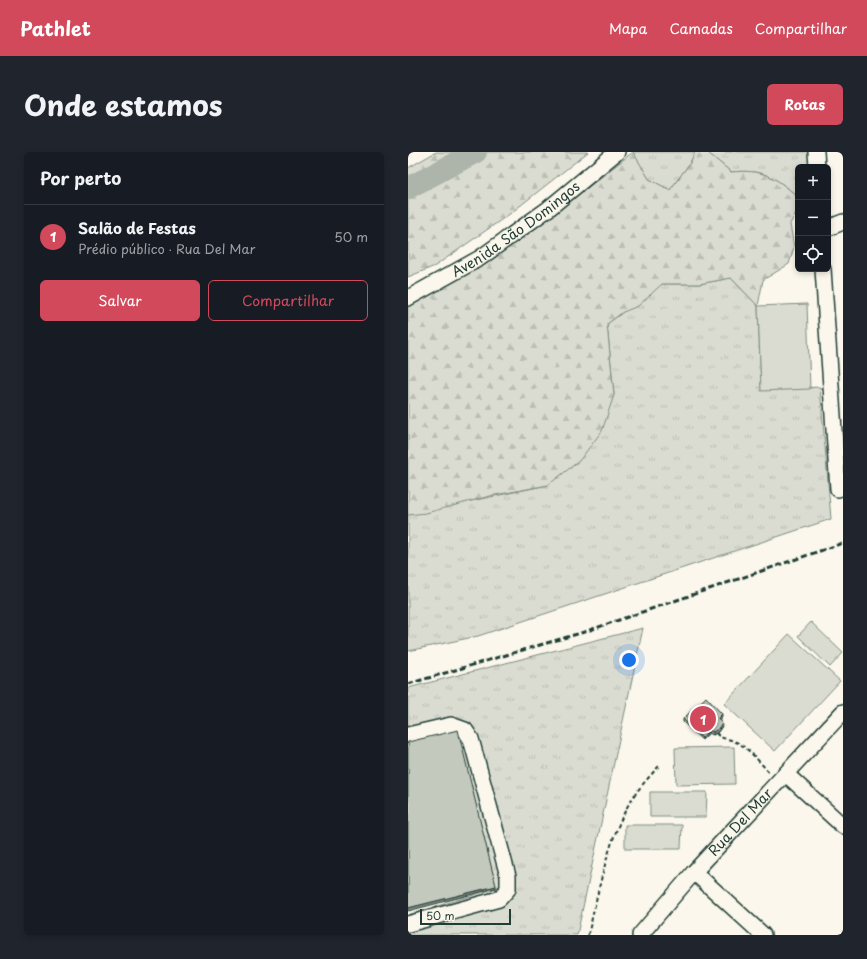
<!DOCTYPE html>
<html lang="pt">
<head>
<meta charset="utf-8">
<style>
  :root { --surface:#171b24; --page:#20242c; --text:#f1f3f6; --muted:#9ea1a6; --line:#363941; --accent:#d1495b }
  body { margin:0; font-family:"Playpen Sans",sans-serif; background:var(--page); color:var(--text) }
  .controls { position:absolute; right:12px; top:12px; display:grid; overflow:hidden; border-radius:6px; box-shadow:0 2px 6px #0003 }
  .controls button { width:36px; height:36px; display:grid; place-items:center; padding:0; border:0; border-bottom:1px solid var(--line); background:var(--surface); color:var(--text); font:20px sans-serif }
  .scale { position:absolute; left:12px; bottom:10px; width:91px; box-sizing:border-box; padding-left:4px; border:2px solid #1f3d34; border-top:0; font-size:11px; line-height:14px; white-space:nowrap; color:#1f3d34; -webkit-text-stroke:3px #fbf7ec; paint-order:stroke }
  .you { position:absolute; left:221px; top:508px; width:14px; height:14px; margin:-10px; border:3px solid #fff; border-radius:50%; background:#1a73e8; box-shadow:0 0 0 6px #1a73e833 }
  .badge { display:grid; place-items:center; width:26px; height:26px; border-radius:50%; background:var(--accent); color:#fff; font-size:13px; font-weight:700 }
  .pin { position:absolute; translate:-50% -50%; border:2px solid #fff; box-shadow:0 1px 4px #0006 }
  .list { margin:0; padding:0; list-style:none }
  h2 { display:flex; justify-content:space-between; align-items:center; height:52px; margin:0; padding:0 16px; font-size:17px }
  h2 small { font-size:13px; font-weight:400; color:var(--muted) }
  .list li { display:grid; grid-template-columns:26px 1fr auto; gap:12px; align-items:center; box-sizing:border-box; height:64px; padding:0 16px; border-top:1px solid var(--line) }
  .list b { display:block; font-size:15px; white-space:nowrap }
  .list p { margin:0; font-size:13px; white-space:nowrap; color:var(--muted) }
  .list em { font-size:13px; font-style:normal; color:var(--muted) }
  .actions { display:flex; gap:8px; padding:12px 16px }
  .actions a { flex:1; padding:9px 0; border:1px solid var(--accent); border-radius:6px; text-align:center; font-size:14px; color:var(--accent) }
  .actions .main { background:var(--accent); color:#fff }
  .icon { flex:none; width:22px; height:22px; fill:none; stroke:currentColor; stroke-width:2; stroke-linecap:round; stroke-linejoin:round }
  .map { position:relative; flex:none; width:435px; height:783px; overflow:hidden; border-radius:6px }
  header { display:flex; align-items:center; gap:24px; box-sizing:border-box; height:56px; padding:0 20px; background:var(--accent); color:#fff }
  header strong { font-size:19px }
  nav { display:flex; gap:22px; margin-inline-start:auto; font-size:14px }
  .intro { display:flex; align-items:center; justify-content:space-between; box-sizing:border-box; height:96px; padding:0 24px }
  h1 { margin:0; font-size:28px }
  .button { padding:10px 18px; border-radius:6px; background:var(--accent); color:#fff; font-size:14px; font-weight:700 }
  main { display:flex; gap:24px; padding:0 24px }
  aside { flex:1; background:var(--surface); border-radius:6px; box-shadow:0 2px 6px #0003 }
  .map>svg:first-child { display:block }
</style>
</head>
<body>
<header>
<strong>Pathlet</strong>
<nav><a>Mapa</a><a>Camadas</a><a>Compartilhar</a></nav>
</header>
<div class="intro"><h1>Onde estamos</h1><a class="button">Rotas</a></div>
<main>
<aside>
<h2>Por perto<small></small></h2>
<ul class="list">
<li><span class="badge">1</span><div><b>Salão de Festas</b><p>Prédio público · Rua Del Mar</p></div><em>50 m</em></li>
</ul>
<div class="actions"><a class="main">Salvar</a><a>Compartilhar</a></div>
</aside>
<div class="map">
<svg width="435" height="783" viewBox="0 0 435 783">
  <defs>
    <pattern id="grass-tufts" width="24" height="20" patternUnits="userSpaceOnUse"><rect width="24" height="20" fill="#dbdcd1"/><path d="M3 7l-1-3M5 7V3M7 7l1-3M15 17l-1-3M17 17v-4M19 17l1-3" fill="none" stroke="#bcbeb4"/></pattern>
    <pattern id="forest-firs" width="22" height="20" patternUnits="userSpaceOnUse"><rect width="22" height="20" fill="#dbdcd1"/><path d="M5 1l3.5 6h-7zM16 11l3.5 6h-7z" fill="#bcbeb4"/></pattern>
  </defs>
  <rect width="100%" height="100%" fill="#fbf7ec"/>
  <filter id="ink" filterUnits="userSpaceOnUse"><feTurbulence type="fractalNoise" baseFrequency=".025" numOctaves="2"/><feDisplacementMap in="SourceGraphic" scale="8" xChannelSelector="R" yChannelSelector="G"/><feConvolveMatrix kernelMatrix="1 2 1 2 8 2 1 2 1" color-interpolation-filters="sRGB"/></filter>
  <g filter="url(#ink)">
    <g fill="url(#grass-tufts)" stroke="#7d8c82">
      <polygon points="226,0 287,0 282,11 262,38 241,27 225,1"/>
      <path d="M299 0H402L403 15H390V45C366 24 355 17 323 20Z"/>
      <polygon points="323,126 350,154 353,238 412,235 423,367 70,484 0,499 0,362 140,333 206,243 199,172 253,132 291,132"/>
      <polygon points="235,476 169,783 0,783 0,763 88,736 0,589 0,536"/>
    </g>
    <g fill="url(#forest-firs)" stroke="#7d8c82">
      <polygon points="28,0 180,0 103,61 27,114 0,125 0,16"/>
      <path d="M225 0 241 27 262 38 282 11 287 0H299L323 20C355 17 366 24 390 45V57L382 72 386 95 381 112 355 128 350 154 323 126 291 132H254L230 154 215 160 199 172 206 243 194 279 171 309 140 333 82 344 18 361 0 363V154L77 112 131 74Z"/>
    </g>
    <g fill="#dbdcd1" stroke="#7d8c82">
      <polygon points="399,152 402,237 353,239 350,154"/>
      <polygon points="403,470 435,501 422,515 390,484"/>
      <polygon points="381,482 432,529 367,599 316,552"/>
      <polygon points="326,595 327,632 268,633 267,596"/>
      <polygon points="242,640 299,640 298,665 242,665"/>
      <polygon points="217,673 274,673 273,697 217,697"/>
    </g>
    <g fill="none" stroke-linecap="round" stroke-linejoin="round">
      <polyline stroke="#adb4aa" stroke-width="22" points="0,36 68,0"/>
      <g stroke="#1f3d34" stroke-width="18">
        <g id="minor">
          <polyline points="408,0 409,15"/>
          <polyline points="420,76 435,70"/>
          <polyline points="415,117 430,337 435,335"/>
          <path id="s1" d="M0 146 72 106 140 57 209 0"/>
          <polyline points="0,583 43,573 57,578 63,587 100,724 100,737 91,747 0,772"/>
          <polyline points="378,622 435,674"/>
          <polyline points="286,720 355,783"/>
          <path id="s2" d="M232 783 286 720 435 560"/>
        </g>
      </g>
      <g stroke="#1f3d34" stroke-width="2" stroke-dasharray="4 3" stroke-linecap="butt">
        <path d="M308 581C314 588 320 586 328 590 341 596 351 610 361 620"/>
        <path d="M180 783C191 738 199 690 222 650 230 637 241 625 251 614"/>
      </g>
      <use href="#minor" stroke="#fbf7ec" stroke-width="15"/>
      <polyline stroke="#1f3d34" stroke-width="3" stroke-dasharray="6 3" stroke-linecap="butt" points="0,532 176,480 435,391"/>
    </g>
    <polygon fill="#a9ada3" stroke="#1f3d34" points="314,564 311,568 314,574 310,580 305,583 301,581 294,588 275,570 275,567"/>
    <g fill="#898d85" stroke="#1f3d34">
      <polygon points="314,562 314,564 310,569 310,566"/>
      <polygon points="314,572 314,574 310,580 305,583 305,580"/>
      <polygon points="301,578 301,581 294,588 294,586"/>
      <polygon points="88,734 88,736 0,759 0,756"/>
    </g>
    <g fill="#c4c9be" stroke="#1f3d34">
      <polygon points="298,545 314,562 310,566 314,572 310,577 305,580 301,578 294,586 275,567"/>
      <polygon points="50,578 88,734 0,756 0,590"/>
    </g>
  </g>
  <g text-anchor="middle" stroke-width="3" stroke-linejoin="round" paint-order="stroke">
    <g font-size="14" fill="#1f3d34" stroke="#fbf7ec">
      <text dy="5" stroke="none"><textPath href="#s1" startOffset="128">Avenida São Domingos</textPath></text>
      <text dy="5" stroke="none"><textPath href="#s2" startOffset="151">Rua Del Mar</textPath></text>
    </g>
  </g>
</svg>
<div class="controls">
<button>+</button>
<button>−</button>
<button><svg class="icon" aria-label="locate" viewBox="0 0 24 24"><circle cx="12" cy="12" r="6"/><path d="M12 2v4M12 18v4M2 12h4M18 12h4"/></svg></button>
</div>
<div class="scale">50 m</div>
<div class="you"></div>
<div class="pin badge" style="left:295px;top:567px">1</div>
</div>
</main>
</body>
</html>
